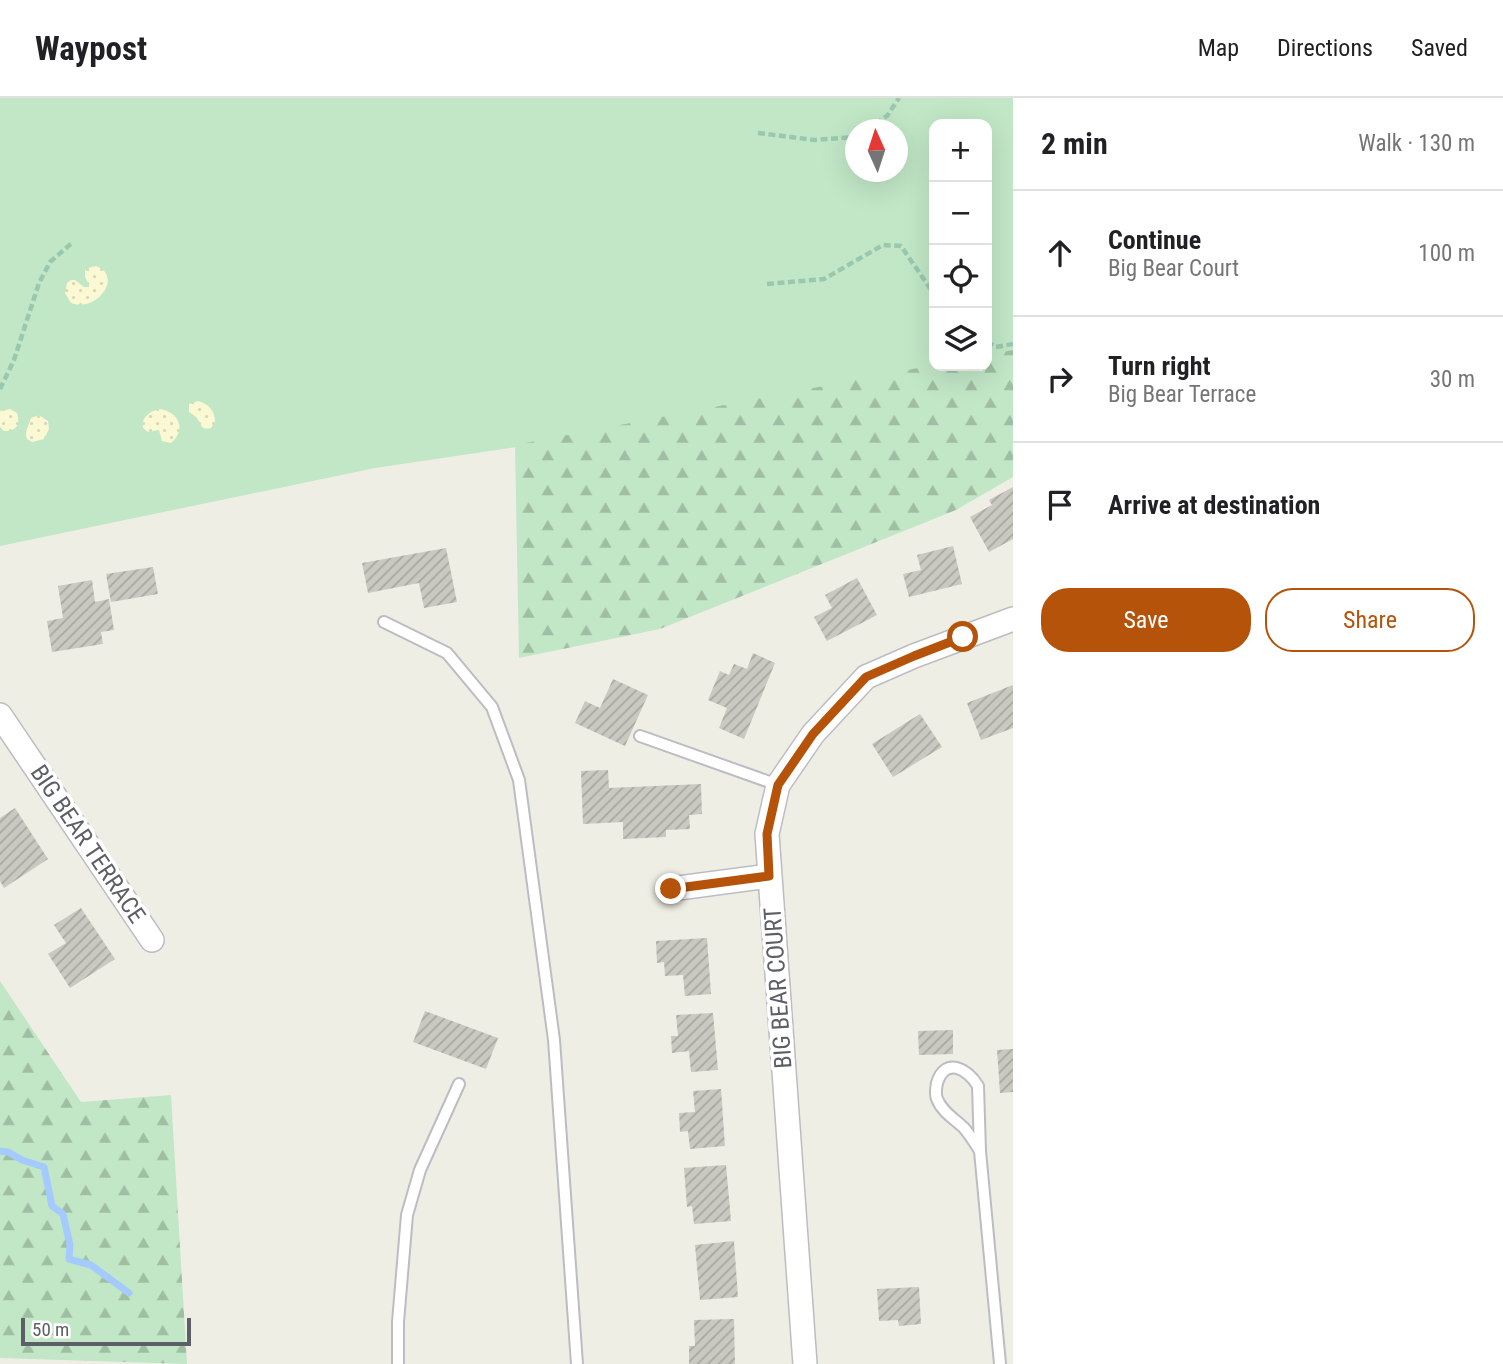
<!DOCTYPE html>
<html lang="en">
<head>
<meta charset="utf-8">
<style>
  :root { --surface:#fff; --page:#f2f2f2; --text:#202124; --muted:#757577; --line:#e0e0e0; --accent:#b45309 }
  body { margin:0; font-family:"Roboto Condensed",sans-serif; background:var(--page); color:var(--text) }
  .controls { position:absolute; right:21px; top:21px; display:grid; overflow:hidden; border-radius:14px; box-shadow:0 7px 28px #0002 }
  .controls button { width:63px; height:63px; display:grid; place-items:center; padding:0; border:0; border-bottom:2px solid var(--line); background:var(--surface); color:var(--text); font:35px sans-serif }
  .compass { position:absolute; left:845px; top:21px; width:63px; height:63px; border-radius:50%; background:var(--surface); box-shadow:0 7px 28px #0002; rotate:357deg }
  .scale { position:absolute; left:21px; bottom:18px; width:170px; box-sizing:border-box; padding-left:7px; border:4px solid #5c5f65; border-top:0; font-size:19px; line-height:24px; white-space:nowrap; color:#5c5f65; -webkit-text-stroke:5px #fff; paint-order:stroke }
  .stop { position:absolute; width:21px; height:21px; margin:-16px; border:5px solid #b45309; border-radius:50%; background:#fff }
  .stop.end { background:#b45309; border-color:#fff; box-shadow:0 2px 7px #0008 }
  .list { margin:0; padding:0; list-style:none }
  h2 { display:flex; justify-content:space-between; align-items:center; height:91px; margin:0; padding:0 28px; font-size:30px }
  h2 small { font-size:23px; font-weight:400; color:var(--muted) }
  .list li { display:grid; grid-template-columns:46px 1fr auto; gap:21px; align-items:center; box-sizing:border-box; height:126px; padding:0 28px; border-top:2px solid var(--line) }
  .list b { display:block; font-size:26px; white-space:nowrap }
  .list p { margin:0; font-size:23px; white-space:nowrap; color:var(--muted) }
  .list em { font-size:23px; font-style:normal; color:var(--muted) }
  .actions { display:flex; gap:14px; padding:21px 28px }
  .actions a { flex:1; padding:16px 0; border:2px solid var(--accent); border-radius:28px; text-align:center; font-size:24px; color:var(--accent) }
  .actions .main { background:var(--accent); color:#fff }
  .icon { flex:none; width:38px; height:38px; fill:none; stroke:currentColor; stroke-width:2; stroke-linecap:round; stroke-linejoin:round }
  .map { position:relative; flex:none; width:1013px; height:1266px; overflow:hidden }
  header { display:flex; align-items:center; gap:42px; box-sizing:border-box; height:98px; padding:0 35px; background:var(--surface); border-bottom:2px solid var(--line) }
  header strong { font-size:33px }
  nav { display:flex; gap:38px; margin-inline-start:auto; font-size:24px }
  main { display:flex }
  aside { flex:1; background:var(--surface) }
  .map>svg:first-child { display:block }
</style>
</head>
<body>
<header>
<strong>Waypost</strong>
<nav><a>Map</a><a>Directions</a><a>Saved</a></nav>
</header>
<main>
<div class="map">
<svg width="1013" height="1266" viewBox="0 0 1013 1266">
  <defs>
    <pattern id="forest-firs" width="22" height="20" patternUnits="userSpaceOnUse" patternTransform="scale(1.75)"><rect width="22" height="20" fill="#c1e7c6"/><path d="M5 1l3.5 6h-7zM16 11l3.5 6h-7z" fill="#a0bea4"/></pattern>
    <pattern id="sand-dots" width="8" height="8" patternUnits="userSpaceOnUse" patternTransform="scale(1.75)"><rect width="8" height="8" fill="#fbf8d4"/><path d="M2 2h.1M6 6h.1" fill="none" stroke="#dad7b9" stroke-width="1.8" stroke-linecap="round"/></pattern>
    <pattern id="building-hatch" width="6" height="6" patternUnits="userSpaceOnUse" patternTransform="scale(1.75)"><rect width="6" height="6" fill="#cac9c1"/><path d="M-1 1l2-2M0 6l6-6M5 7l2-2" fill="none" stroke="#a7a6a0"/></pattern>
  </defs>
  <rect width="100%" height="100%" fill="#efeee5"/>
  <path fill="#c1e7c6" fill-rule="evenodd" d="M0 0H1013V266L853 299 375 370 0 448ZM934 26H987V268H934ZM856 32H898V74H856Z"/>
  <g fill="url(#forest-firs)">
    <polygon points="1013,252 1013,379 956,412 660,531 519,560 515,347 934,267 987,268 987,257"/>
    <polygon points="0,883 81,1004 171,997 187,1266 0,1260"/>
  </g>
  <g fill="url(#sand-dots)">
    <path d="M96 168C124 178 97 215 71 205L65 195 67 185 71 182H75L84 189H89V187L85 179V172L88 170Z"/>
    <path d="M198 303C209 306 215 313 215 324L211 330C200 333 202 326 196 319 195 318 190 315 189 314V306Z"/>
    <path d="M10 311 17 315C21 327 16 334 4 333L0 329V313Z"/>
    <path d="M160 311C179 314 187 332 171 345L162 343 159 332 148 334 143 330C141 319 150 313 160 311Z"/>
    <path d="M39 317 48 323 49 331 44 341 32 344 27 341C24 334 29 327 31 320Z"/>
  </g>
  <g fill="none" stroke-linecap="round" stroke-linejoin="round">
    <polyline stroke="#a5caff" stroke-width="7" points="0,1053 8,1054 22,1062 44,1069 52,1108 63,1116 70,1147 69,1161 91,1167 129,1195"/>
  </g>
  <g fill="url(#building-hatch)">
    <polygon points="1013,389 1013,441 989,454 970,419 992,407 989,402"/>
    <polygon points="953,448 962,486 909,499 903,476 921,472 917,457"/>
    <polygon points="446,450 457,504 424,510 419,485 368,495 362,465"/>
    <polygon points="153,469 158,496 111,504 106,476"/>
    <polygon points="857,480 877,517 827,543 814,519 832,510 825,497"/>
    <polygon points="92,482 95,504 109,501 114,532 101,534 103,546 52,554 47,523 63,520 58,488"/>
    <polygon points="753,555 775,565 744,641 719,630 727,610 708,602 720,573 729,577 734,566 747,571"/>
    <polygon points="613,581 648,597 625,648 575,625 585,603 600,610"/>
    <polygon points="1013,587 1013,630 981,642 967,605"/>
    <polygon points="920,616 942,649 893,679 872,646"/>
    <polygon points="608,672 609,690 701,686 702,716 689,717 690,731 666,732 666,739 623,741 623,724 583,726 581,673"/>
    <polygon points="15,710 48,761 4,790 0,783 0,720"/>
    <polygon points="81,810 115,861 70,890 48,856 66,845 54,827"/>
    <polygon points="707,840 711,896 685,898 683,877 665,878 664,864 657,865 656,843"/>
    <polygon points="425,913 498,940 486,971 413,944"/>
    <polygon points="713,915 718,972 691,974 689,953 672,955 671,938 678,938 676,917"/>
    <polygon points="953,932 953,956 919,957 918,933"/>
    <polygon points="1013,951 1013,994 1000,995 997,952"/>
    <polygon points="721,991 725,1048 690,1051 688,1033 680,1034 679,1015 695,1014 693,993"/>
    <polygon points="726,1067 731,1123 694,1126 692,1108 687,1109 684,1070"/>
    <polygon points="734,1143 738,1199 700,1202 695,1147"/>
    <polygon points="919,1189 921,1226 899,1228 898,1222 879,1223 877,1191"/>
    <polygon points="734,1221 735,1266 689,1266 689,1248 695,1248 694,1222"/>
  </g>
  <g fill="none" stroke-linecap="round" stroke-linejoin="round">
    <g stroke="#bcbdc3" stroke-width="14">
      <g id="service">
        <polyline points="384,524 447,555 492,609 519,682 554,942 577,1266"/>
        <polyline points="640,638 778,687"/>
        <path d="M980 1053C975 1045 970 1037 964 1030 955 1021 942 1014 937 1001 935 996 936 990 937 985 945 958 968 971 978 988L980 1053 1000 1266"/>
        <polyline points="398,1266 398,1224 407,1117 420,1072 459,986"/>
      </g>
    </g>
    <g stroke="#bcbdc3" stroke-width="26">
      <g id="minor">
        <polyline points="0,617 152,842"/>
        <polyline points="671,791 769,778"/>
        <polyline points="805,1266 767,736 778,687 813,636 866,579 914,558 1013,521"/>
      </g>
    </g>
    <g stroke="#9ac8ae" stroke-width="4.5" stroke-dasharray="7 3.5" stroke-linecap="butt">
      <polyline points="867,32 887,18 899,0"/>
      <polyline points="758,35 815,42 856,39"/>
      <polyline points="767,186 824,181 883,147 901,148 934,196"/>
      <polyline points="987,244 996,249 1013,246"/>
      <polyline points="0,291 14,262 39,185 50,164 73,144"/>
    </g>
    <use href="#service" stroke="#fff" stroke-width="10"/>
    <use href="#minor" stroke="#fff" stroke-width="23"/>
  </g>
  <g fill="none" stroke-linecap="round" stroke-linejoin="round">
    <polyline stroke="#b45309" stroke-width="9" points="671,791 769,778 767,736 778,687 813,636 866,579 914,558 963,539"/>
  </g>
  <g text-anchor="middle" stroke-width="7" stroke-linejoin="round" paint-order="stroke">
    <g font-size="24" fill="#5c5f65" stroke="#fff">
      <text transform="translate(88 746) rotate(56)" y="8">BIG BEAR TERRACE</text>
      <text transform="translate(778 890) rotate(-94)" y="8">BIG BEAR COURT</text>
    </g>
  </g>
</svg>
<div class="controls">
<button>+</button>
<button>−</button>
<button><svg class="icon" aria-label="locate" viewBox="0 0 24 24"><circle cx="12" cy="12" r="6"/><path d="M12 2v4M12 18v4M2 12h4M18 12h4"/></svg></button>
<button><svg class="icon" aria-label="layers" viewBox="0 0 24 24"><path d="M12 4l9 5-9 5-9-5zM3 14l9 5 9-5"/></svg></button>
</div>
<svg class="compass" viewBox="-18 -18 36 36"><path d="M0-13l5 13h-10z" fill="#e53935"/><path d="M0 13l5-13h-10z" fill="#757577"/></svg>
<div class="scale">50 m</div>
<div class="stop" style="left:963px;top:539px"></div>
<div class="stop end" style="left:671px;top:791px"></div>
</div>
<aside>
<h2>2 min<small>Walk · 130 m</small></h2>
<ul class="list">
<li><svg class="icon" aria-label="ahead" viewBox="0 0 24 24"><path d="M12 20V5M6 11l6-6 6 6"/></svg><div><b>Continue</b><p>Big Bear Court</p></div><em>100 m</em></li>
<li><svg class="icon" aria-label="right" viewBox="0 0 24 24"><path d="M7 20v-9h11M14 6l5 5-5 5"/></svg><div><b>Turn right</b><p>Big Bear Terrace</p></div><em>30 m</em></li>
<li><svg class="icon" aria-label="arrive" viewBox="0 0 24 24"><path d="M6 21V4h12l-3 4 3 4H6"/></svg><div><b>Arrive at destination</b></div></li>
</ul>
<div class="actions"><a class="main">Save</a><a>Share</a></div>
</aside>
</main>
</body>
</html>
